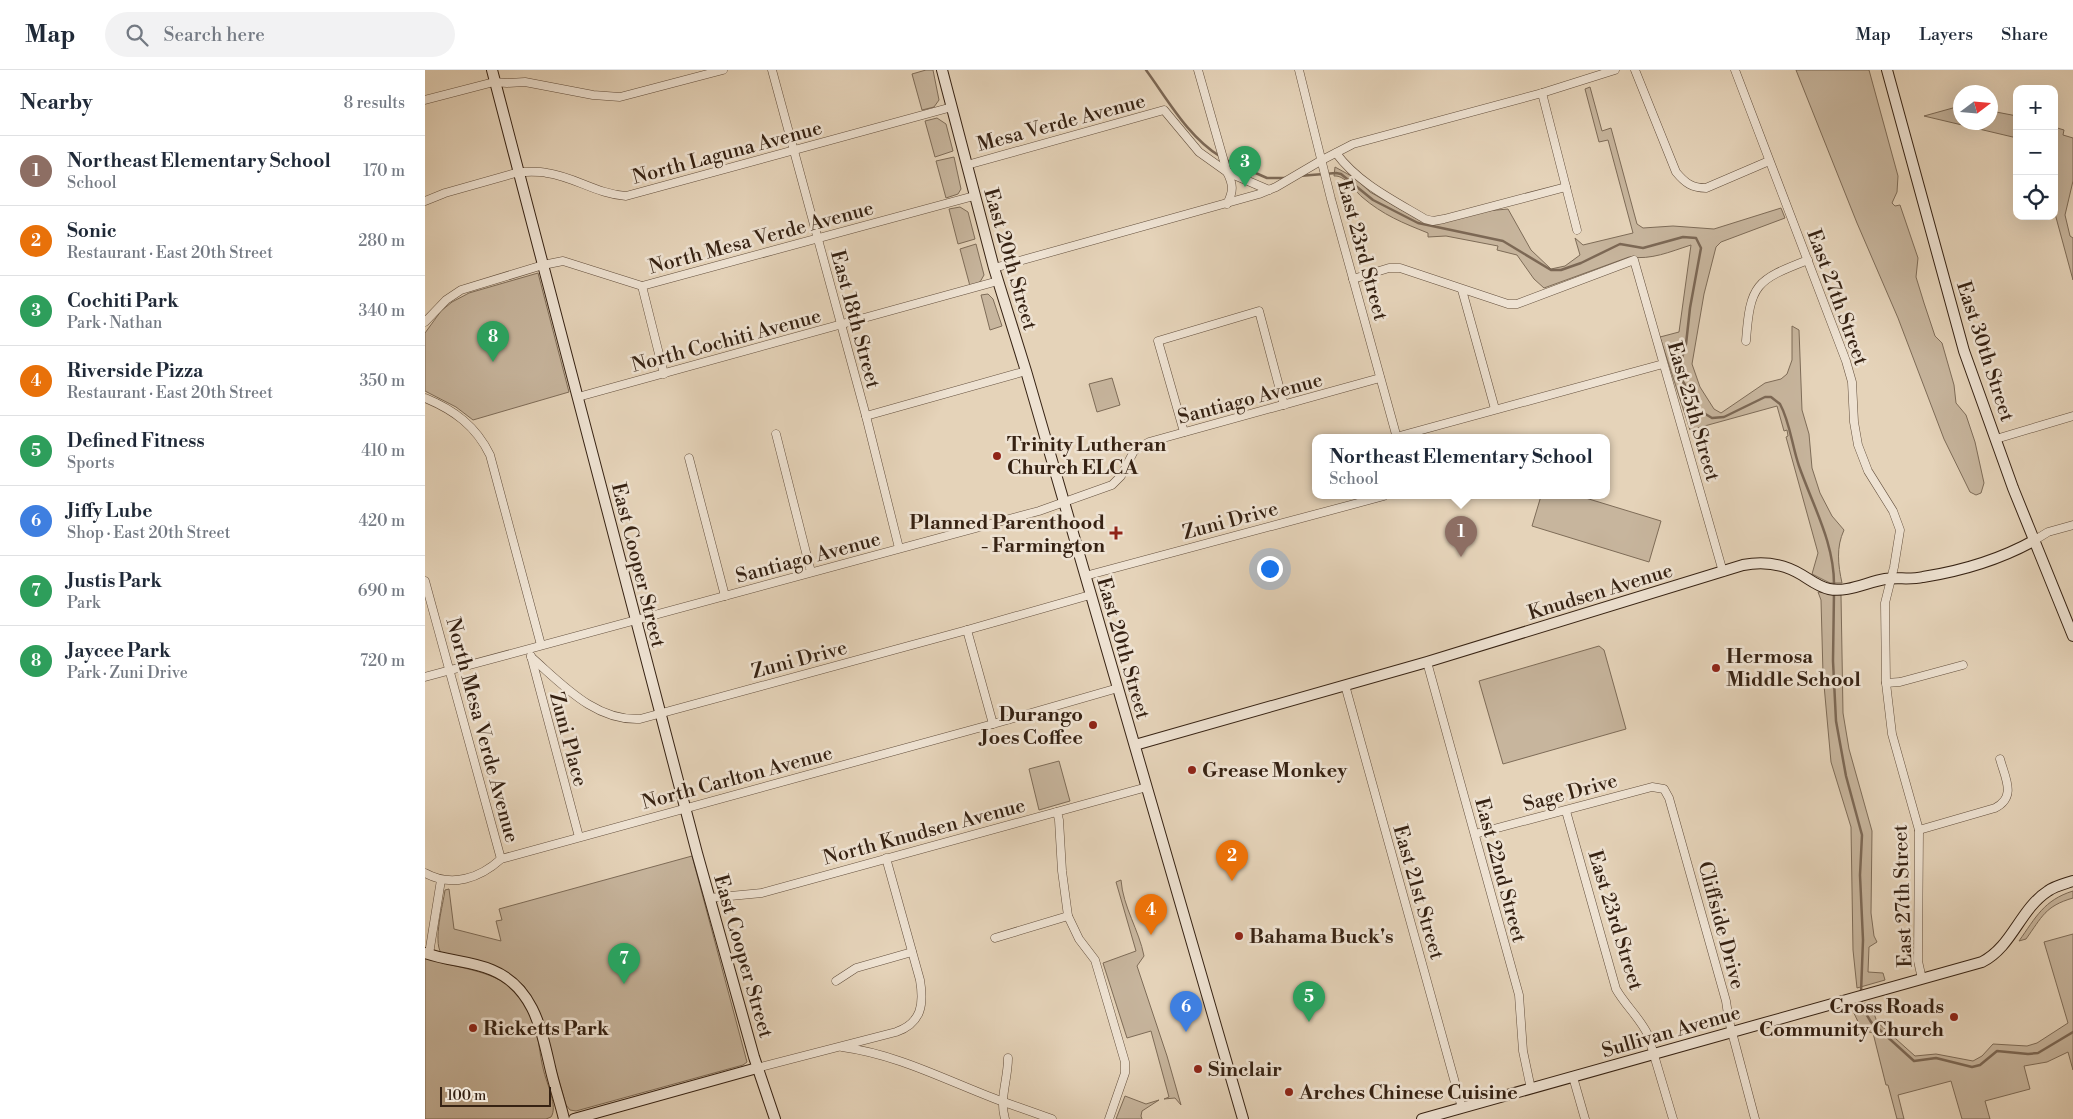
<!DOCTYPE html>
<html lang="en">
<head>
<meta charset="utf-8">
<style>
  :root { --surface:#fff; --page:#f2f2f3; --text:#1f2937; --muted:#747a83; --line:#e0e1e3; --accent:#db2777 }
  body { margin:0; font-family:"Libre Bodoni",serif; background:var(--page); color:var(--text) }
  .controls { position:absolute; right:15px; top:15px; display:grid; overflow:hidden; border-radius:10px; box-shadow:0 5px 20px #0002 }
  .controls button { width:45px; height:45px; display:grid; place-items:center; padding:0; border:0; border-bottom:1px solid var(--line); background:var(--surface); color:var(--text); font:25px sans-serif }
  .compass { position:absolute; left:1528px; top:15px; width:45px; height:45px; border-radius:50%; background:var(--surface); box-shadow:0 5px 20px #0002; rotate:74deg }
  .scale { position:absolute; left:15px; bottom:12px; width:111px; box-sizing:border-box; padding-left:5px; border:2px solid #362213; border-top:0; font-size:14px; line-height:18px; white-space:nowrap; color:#362213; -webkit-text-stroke:4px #eee2d2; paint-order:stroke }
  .you { position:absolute; left:844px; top:498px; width:18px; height:18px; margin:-12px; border:4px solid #fff; border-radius:50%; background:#1a73e8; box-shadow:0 0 0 8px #1a73e833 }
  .badge { display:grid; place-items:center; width:32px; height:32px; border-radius:50%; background:var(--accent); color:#fff; font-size:16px; font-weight:700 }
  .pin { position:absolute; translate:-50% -41px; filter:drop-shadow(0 1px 2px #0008) }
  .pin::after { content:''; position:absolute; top:26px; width:18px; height:15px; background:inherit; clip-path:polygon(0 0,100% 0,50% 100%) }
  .popup { position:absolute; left:887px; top:364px; width:298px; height:65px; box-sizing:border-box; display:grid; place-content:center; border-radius:10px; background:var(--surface); filter:drop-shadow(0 1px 4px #0005); font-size:16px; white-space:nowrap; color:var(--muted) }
  .popup b { font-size:19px; color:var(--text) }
  .popup::after { content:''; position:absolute; left:50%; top:100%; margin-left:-10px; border:10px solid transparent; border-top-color:var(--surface) }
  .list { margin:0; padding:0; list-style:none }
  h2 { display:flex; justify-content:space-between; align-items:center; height:65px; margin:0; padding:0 20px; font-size:21px }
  h2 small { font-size:16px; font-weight:400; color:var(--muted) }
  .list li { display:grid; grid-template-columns:32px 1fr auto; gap:15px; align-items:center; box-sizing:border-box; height:70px; padding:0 20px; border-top:1px solid var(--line) }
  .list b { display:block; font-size:19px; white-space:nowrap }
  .list p { margin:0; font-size:16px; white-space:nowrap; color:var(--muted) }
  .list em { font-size:16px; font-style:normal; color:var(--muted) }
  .icon { flex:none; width:28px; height:28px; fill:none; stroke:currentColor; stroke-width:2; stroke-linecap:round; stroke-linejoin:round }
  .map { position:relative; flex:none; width:1648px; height:1049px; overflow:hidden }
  header { display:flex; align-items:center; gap:30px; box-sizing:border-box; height:70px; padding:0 25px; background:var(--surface); border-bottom:1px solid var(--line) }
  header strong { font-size:24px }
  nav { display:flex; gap:28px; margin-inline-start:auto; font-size:18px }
  .search { width:350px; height:45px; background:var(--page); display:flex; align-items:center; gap:12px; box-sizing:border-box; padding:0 18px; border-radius:28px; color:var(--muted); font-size:19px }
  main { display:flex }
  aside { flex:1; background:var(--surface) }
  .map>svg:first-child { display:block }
</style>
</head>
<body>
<header>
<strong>Map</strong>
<div class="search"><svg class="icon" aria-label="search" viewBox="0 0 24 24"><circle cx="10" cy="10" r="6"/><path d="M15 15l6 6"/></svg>Search here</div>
<nav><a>Map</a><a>Layers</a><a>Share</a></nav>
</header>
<main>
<aside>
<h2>Nearby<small>8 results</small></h2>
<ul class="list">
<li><span class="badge" style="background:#8d6e63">1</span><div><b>Northeast Elementary School</b><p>School</p></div><em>170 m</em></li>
<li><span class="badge" style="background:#e8710a">2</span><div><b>Sonic</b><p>Restaurant · East 20th Street</p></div><em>280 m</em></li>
<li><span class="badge" style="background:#2e9e5b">3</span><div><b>Cochiti Park</b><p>Park · Nathan</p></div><em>340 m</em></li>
<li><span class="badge" style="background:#e8710a">4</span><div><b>Riverside Pizza</b><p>Restaurant · East 20th Street</p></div><em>350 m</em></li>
<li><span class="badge" style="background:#2e9e5b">5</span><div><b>Defined Fitness</b><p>Sports</p></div><em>410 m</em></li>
<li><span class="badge" style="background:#3f7fe0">6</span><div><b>Jiffy Lube</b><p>Shop · East 20th Street</p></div><em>420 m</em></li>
<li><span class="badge" style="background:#2e9e5b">7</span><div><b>Justis Park</b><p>Park</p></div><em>690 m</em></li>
<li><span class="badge" style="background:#2e9e5b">8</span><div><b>Jaycee Park</b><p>Park · Zuni Drive</p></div><em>720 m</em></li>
</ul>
</aside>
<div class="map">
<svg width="1648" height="1049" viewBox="0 0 1648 1049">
  <rect width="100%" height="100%" fill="#e5d3b9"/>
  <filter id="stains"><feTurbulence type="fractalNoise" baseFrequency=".004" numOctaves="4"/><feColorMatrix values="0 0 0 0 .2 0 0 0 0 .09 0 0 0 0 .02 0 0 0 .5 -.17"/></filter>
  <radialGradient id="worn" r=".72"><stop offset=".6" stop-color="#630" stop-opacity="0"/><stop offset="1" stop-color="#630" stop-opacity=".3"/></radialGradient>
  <g fill="#c7b59d" stroke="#7e6c58">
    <polygon points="501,0 508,0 514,30 509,37 497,40 487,4"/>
    <polygon points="1371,0 1444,0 1473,106 1472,122 1467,133 1470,136 1475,135 1493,188 1491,207 1499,233 1510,266 1517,273 1529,315 1531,333 1541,345 1550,372 1559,413 1556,423 1551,425 1545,422 1519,369 1473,248 1432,153"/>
    <path d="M1165 17 1177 61 1186 58 1212 154 1218 158 1248 156 1289 159 1356 138 1360 148 1296 172 1291 177 1279 224 1267 294 1275 317 1289 339 1296 343 1340 313 1356 309 1362 304 1367 290V256L1374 260 1377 340 1384 364 1387 398 1395 423 1407 446 1419 460C1411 477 1413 495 1417 513H1405L1387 504 1393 483 1361 367 1363 366 1362 360 1359 361 1352 336 1265 360 1235 267 1254 262 1266 175C1244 182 1227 190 1204 187L1119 218 1109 209 1092 185 1072 180 1073 176 1021 166 1003 167V163C978 153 958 145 937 127 929 120 920 105 909 106L910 97 930 108 945 122 998 152 1013 154 1061 141 1083 139 1106 180 1126 199 1140 196 1155 185 1150 168 1158 175 1208 163 1183 70 1174 72 1160 19Z"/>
    <polygon points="1535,36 1536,52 1566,52 1566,41 1592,46 1592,68 1499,46"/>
    <polygon points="512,48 521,54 528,81 510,87 500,51"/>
    <polygon points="1629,52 1629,57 1639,60 1638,65 1648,68 1648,111 1640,145 1645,166 1648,168 1648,210 1629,140"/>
    <polygon points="529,87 536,119 533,124 521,128 511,91"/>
    <polygon points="535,137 543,142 550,169 533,174 524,139"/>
    <polygon points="551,174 559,205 555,212 545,216 535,179"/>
    <polygon points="113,203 144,322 48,350 31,337 0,321 0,263 16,241 27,232 44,223"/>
    <polygon points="563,224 568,229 577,256 565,260 556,225"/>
    <polygon points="687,308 695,335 672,342 664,314"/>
    <polygon points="1116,426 1154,426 1236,451 1224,492 1107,456"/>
    <polygon points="1393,522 1416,525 1418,643 1424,679 1447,761 1446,843 1449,866 1452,872 1444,877 1443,902 1458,903 1460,910 1432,918 1428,880 1426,757 1406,692 1398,604 1396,530"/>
    <polygon points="1174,576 1179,580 1201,659 1078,694 1054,611"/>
    <polygon points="634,691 645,731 614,740 604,699"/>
    <path d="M267 786 322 992 318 995 151 1041 145 1040 141 1035 114 941 99 916 82 903 67 895 16 883C8 870 18 835 20 820L24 819 29 859 76 871 71 851 77 850 74 839Z"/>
    <path d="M696 810C698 837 714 860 719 886L712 896 742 986 756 1035 750 1028 739 1029 744 1027 726 961 702 968 678 893 711 881 691 812Z"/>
    <path d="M1648 821V828C1620 836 1617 847 1601 869L1594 871C1611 847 1619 830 1648 821Z"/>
    <polygon points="1648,864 1648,1000 1643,982 1622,992 1599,996 1605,1019 1560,1031 1565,1049 1537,1049 1526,1011 1473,1025 1479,1049 1472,1049 1463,1015 1461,1015 1448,963 1437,960 1426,937 1445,932 1452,952 1490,986 1511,984 1548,991 1557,986 1568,974 1602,976 1612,973 1643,953 1619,872"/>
    <path d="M0 887C41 903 86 897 107 946 114 964 114 984 119 1002 122 1014 133 1037 126 1047L121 1049H0Z"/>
    <polygon points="700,1026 721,1034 734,1030 717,1041 716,1046 717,1049 691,1049"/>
  </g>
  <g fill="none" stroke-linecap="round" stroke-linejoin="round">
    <g stroke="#7c6855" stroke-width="2.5">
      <path d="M721 0C743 30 763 67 796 87"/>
      <polyline points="801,90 842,108 861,108"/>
      <path d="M874 106 911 103 916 104 948 130 993 153 1078 171 1126 200H1136L1156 193 1195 174 1218 178 1258 167 1271 168 1276 178 1265 238 1261 274 1255 295V307L1277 342 1287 348 1299 347 1340 327H1346L1355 334C1365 352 1367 376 1374 396 1388 436 1410 474 1409 517"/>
      <polyline points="1409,522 1408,591 1411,651 1421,706 1437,765 1435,805 1438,870 1436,923"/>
      <polyline points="1436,929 1437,937 1446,952 1489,991 1511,988 1547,997 1555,995 1572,981 1603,984 1613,983 1648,962"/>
    </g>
    <g stroke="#624e3c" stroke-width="9">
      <g id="street">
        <polyline points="347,0 441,346 474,478"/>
        <path d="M773 0 802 102C808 114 809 121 802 134"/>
        <polyline points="874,0 906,129 972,368"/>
        <path d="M1210 0 1251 102C1260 113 1267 118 1281 118L1344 91"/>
        <polyline points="1310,0 1421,291 1427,312 1429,352 1433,375 1443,401 1468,441 1475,460 1469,497 1460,533 1461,613 1467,664 1494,760 1493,891 1497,909"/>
        <polyline points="1117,23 1152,160"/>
        <polyline points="0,30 69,12 82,13 100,12 168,25 195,27 298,0"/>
        <path d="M911 83C933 113 968 130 1000 149L1008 151 1019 149 1141 117"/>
        <polyline points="542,95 739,40 774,82 802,102 844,120"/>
        <path d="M0 131 20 123 94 102C103 102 113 101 122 103 150 107 172 124 201 126L527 37"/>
        <polyline points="569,198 834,124 851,117 897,90 928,74 1117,23 1190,0"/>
        <polyline points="928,209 964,198 975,198 1083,234 1092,234 1209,190 1298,502"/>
        <polyline points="217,216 239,304"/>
        <polyline points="1037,220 1070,339"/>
        <polyline points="0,252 21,230 36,220 118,195 138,191 217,216 549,126"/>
        <path d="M1321 271C1325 214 1331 210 1383 190"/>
        <polyline points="153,327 573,211"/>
        <path d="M0 328C29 340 51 356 65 385L116 575"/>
        <polyline points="441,346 601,301"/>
        <polyline points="759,362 733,271 834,241 859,335"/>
        <polyline points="351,364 386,502"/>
        <polyline points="971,367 1238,294"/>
        <polyline points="1571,369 1648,346"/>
        <polyline points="264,388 300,526"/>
        <polyline points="1610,470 1623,462 1648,455"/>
        <polyline points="660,506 959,426"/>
        <polyline points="0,511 76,789"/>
        <polyline points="542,560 568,654"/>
        <polyline points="106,586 154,767"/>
        <path d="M106 587C138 615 170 651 215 649L542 560 665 525"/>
        <polyline points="1002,592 1094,925 1098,981 1106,1019"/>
        <polyline points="0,607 614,441 687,415 696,406 709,381 724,372 955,308"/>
        <polyline points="1461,613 1475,612 1538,595"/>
        <polyline points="920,615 1037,1038"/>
        <path d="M1141 741 1191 919C1200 935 1215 948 1223 965L1248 1049"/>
        <polyline points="632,742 634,750 637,801 643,846 654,869 670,890 700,992 700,1003 684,1049"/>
        <path d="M1494 760 1570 738C1592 727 1580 708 1575 689"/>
        <polyline points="1050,764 1227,717 1239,719 1244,728 1301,931 1304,951 1330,1049"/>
        <path d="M0 803C27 818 55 808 76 789L568 654 693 618"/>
        <polyline points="284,828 337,823 722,717"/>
        <polyline points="570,868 643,846"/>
        <polyline points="4,884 16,810"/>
        <polyline points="411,911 431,898 487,882"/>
        <path d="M417 977C475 985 522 1011 576 1031 593 1037 610 1043 627 1049"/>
        <path d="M332 998 471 962C497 953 499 934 495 910L461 788"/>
        <polyline points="1148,1007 1160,1049"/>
        <path d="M580 1049C574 1028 583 1010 583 988"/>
      </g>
    </g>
    <g stroke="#362213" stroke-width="12">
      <g id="secondary">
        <polyline points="67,0 272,783 329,987 350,1049"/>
        <polyline points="517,0 569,198 601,301 818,1049"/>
        <polyline points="1462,0 1539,281 1588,418 1648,566"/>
        <path d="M710 675 1002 592 1318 495C1338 491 1359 494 1377 505 1385 510 1394 517 1404 519 1422 523 1442 512 1460 509 1472 507 1485 510 1498 507 1536 501 1576 489 1610 470"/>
        <path d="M0 883C22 891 46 891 67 900 108 917 116 958 125 997 129 1015 135 1032 139 1049"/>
        <polyline points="149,1049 332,998"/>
        <path d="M997 1049 1557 892C1587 877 1595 839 1623 821 1630 816 1639 814 1648 811"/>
      </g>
    </g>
    <use href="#street" stroke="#eee2d2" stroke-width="8"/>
    <use href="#secondary" stroke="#eee2d2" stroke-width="10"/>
  </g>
  <g fill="#8f2418" stroke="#eee2d2" stroke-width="2">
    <circle cx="572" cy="386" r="5"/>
    <path d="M688.5 455.5h5v5h5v5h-5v5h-5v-5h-5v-5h5z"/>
    <circle cx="1291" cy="598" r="5"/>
    <circle cx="668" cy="655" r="5"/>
    <circle cx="767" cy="700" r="5"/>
    <circle cx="814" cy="866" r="5"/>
    <circle cx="1529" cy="947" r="5"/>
    <circle cx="48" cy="958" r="5"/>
    <circle cx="773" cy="999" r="5"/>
    <circle cx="864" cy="1022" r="5"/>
  </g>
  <g text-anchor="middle" stroke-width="5" stroke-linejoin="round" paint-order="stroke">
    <g font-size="20" fill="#362213" stroke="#eee2d2">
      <text transform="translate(636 52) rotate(-15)" y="7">Mesa Verde Avenue</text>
      <text transform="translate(302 82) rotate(-15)" y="7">North Laguna Avenue</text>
      <text transform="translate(336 167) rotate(-15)" y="7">North Mesa Verde Avenue</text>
      <text transform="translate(938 180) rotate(75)" y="7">East 23rd Street</text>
      <text transform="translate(586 189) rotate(74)" y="7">East 20th Street</text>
      <text transform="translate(1413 227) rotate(70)" y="7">East 27th Street</text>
      <text transform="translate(431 249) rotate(75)" y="7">East 18th Street</text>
      <text transform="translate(301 270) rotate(-15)" y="7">North Cochiti Avenue</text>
      <text transform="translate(1561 281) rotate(72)" y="7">East 30th Street</text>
      <text transform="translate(825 328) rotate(-15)" y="7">Santiago Avenue</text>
      <text transform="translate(1269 341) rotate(74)" y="7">East 25th Street</text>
      <text transform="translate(805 450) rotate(-15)" y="7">Zuni Drive</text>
      <text transform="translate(383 487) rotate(-15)" y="7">Santiago Avenue</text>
      <text transform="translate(214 495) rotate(76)" y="7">East Cooper Street</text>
      <text transform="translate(1175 521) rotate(-17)" y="7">Knudsen Avenue</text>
      <text transform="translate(699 578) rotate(74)" y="7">East 20th Street</text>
      <text transform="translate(374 589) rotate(-15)" y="7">Zuni Drive</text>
      <text transform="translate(58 660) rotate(75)" y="7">North Mesa Verde Avenue</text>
      <text transform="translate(144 669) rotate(75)" y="7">Zuni Place</text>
      <text transform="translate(312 707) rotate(-15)" y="7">North Carlton Avenue</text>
      <text transform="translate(1145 722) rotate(-15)" y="7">Sage Drive</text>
      <text transform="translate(499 761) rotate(-15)" y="7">North Knudsen Avenue</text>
      <text transform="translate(1076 800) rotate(75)" y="7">East 22nd Street</text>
      <text transform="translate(994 822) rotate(74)" y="7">East 21st Street</text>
      <text transform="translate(1477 826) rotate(-92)" y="7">East 27th Street</text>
      <text transform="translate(1191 850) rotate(73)" y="7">East 23rd Street</text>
      <text transform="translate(1297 855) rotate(75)" y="7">Cliffside Drive</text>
      <text transform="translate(319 886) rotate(74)" y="7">East Cooper Street</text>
      <text transform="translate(1246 961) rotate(-16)" y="7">Sullivan Avenue</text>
    </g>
    <g font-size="20" font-weight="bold" fill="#362213" stroke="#eee2d2" text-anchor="start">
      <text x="582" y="381">Trinity Lutheran<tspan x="582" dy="23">Church ELCA</tspan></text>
      <text x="680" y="459" text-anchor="end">Planned Parenthood<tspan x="680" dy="23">- Farmington</tspan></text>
      <text x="1301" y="593">Hermosa<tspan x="1301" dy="23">Middle School</tspan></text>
      <text x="658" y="651" text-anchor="end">Durango<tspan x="658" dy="23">Joes Coffee</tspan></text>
      <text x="777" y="707">Grease Monkey</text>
      <text x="824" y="873">Bahama Buck's</text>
      <text x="1519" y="943" text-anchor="end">Cross Roads<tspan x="1519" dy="23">Community Church</tspan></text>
      <text x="58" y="965">Ricketts Park</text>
      <text x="783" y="1006">Sinclair</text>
      <text x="874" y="1029">Arches Chinese Cuisine</text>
    </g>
  </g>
  <rect width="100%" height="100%" filter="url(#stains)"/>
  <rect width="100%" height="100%" fill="url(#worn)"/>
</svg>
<div class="controls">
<button>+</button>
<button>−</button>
<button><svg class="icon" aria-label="locate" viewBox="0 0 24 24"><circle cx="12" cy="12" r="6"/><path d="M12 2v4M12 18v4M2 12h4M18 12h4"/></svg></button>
</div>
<svg class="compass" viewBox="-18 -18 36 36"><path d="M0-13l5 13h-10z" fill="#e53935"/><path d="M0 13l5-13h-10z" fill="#747a83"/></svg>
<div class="scale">100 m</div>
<div class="you"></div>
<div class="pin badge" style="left:1036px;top:487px;background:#8d6e63">1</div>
<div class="popup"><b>Northeast Elementary School</b>School</div>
<div class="pin badge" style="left:807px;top:811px;background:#e8710a">2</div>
<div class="pin badge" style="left:820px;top:117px;background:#2e9e5b">3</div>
<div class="pin badge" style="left:726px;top:865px;background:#e8710a">4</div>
<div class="pin badge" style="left:884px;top:952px;background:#2e9e5b">5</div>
<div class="pin badge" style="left:761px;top:962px;background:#3f7fe0">6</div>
<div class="pin badge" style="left:199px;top:914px;background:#2e9e5b">7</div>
<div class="pin badge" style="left:68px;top:292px;background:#2e9e5b">8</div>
</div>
</main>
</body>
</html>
